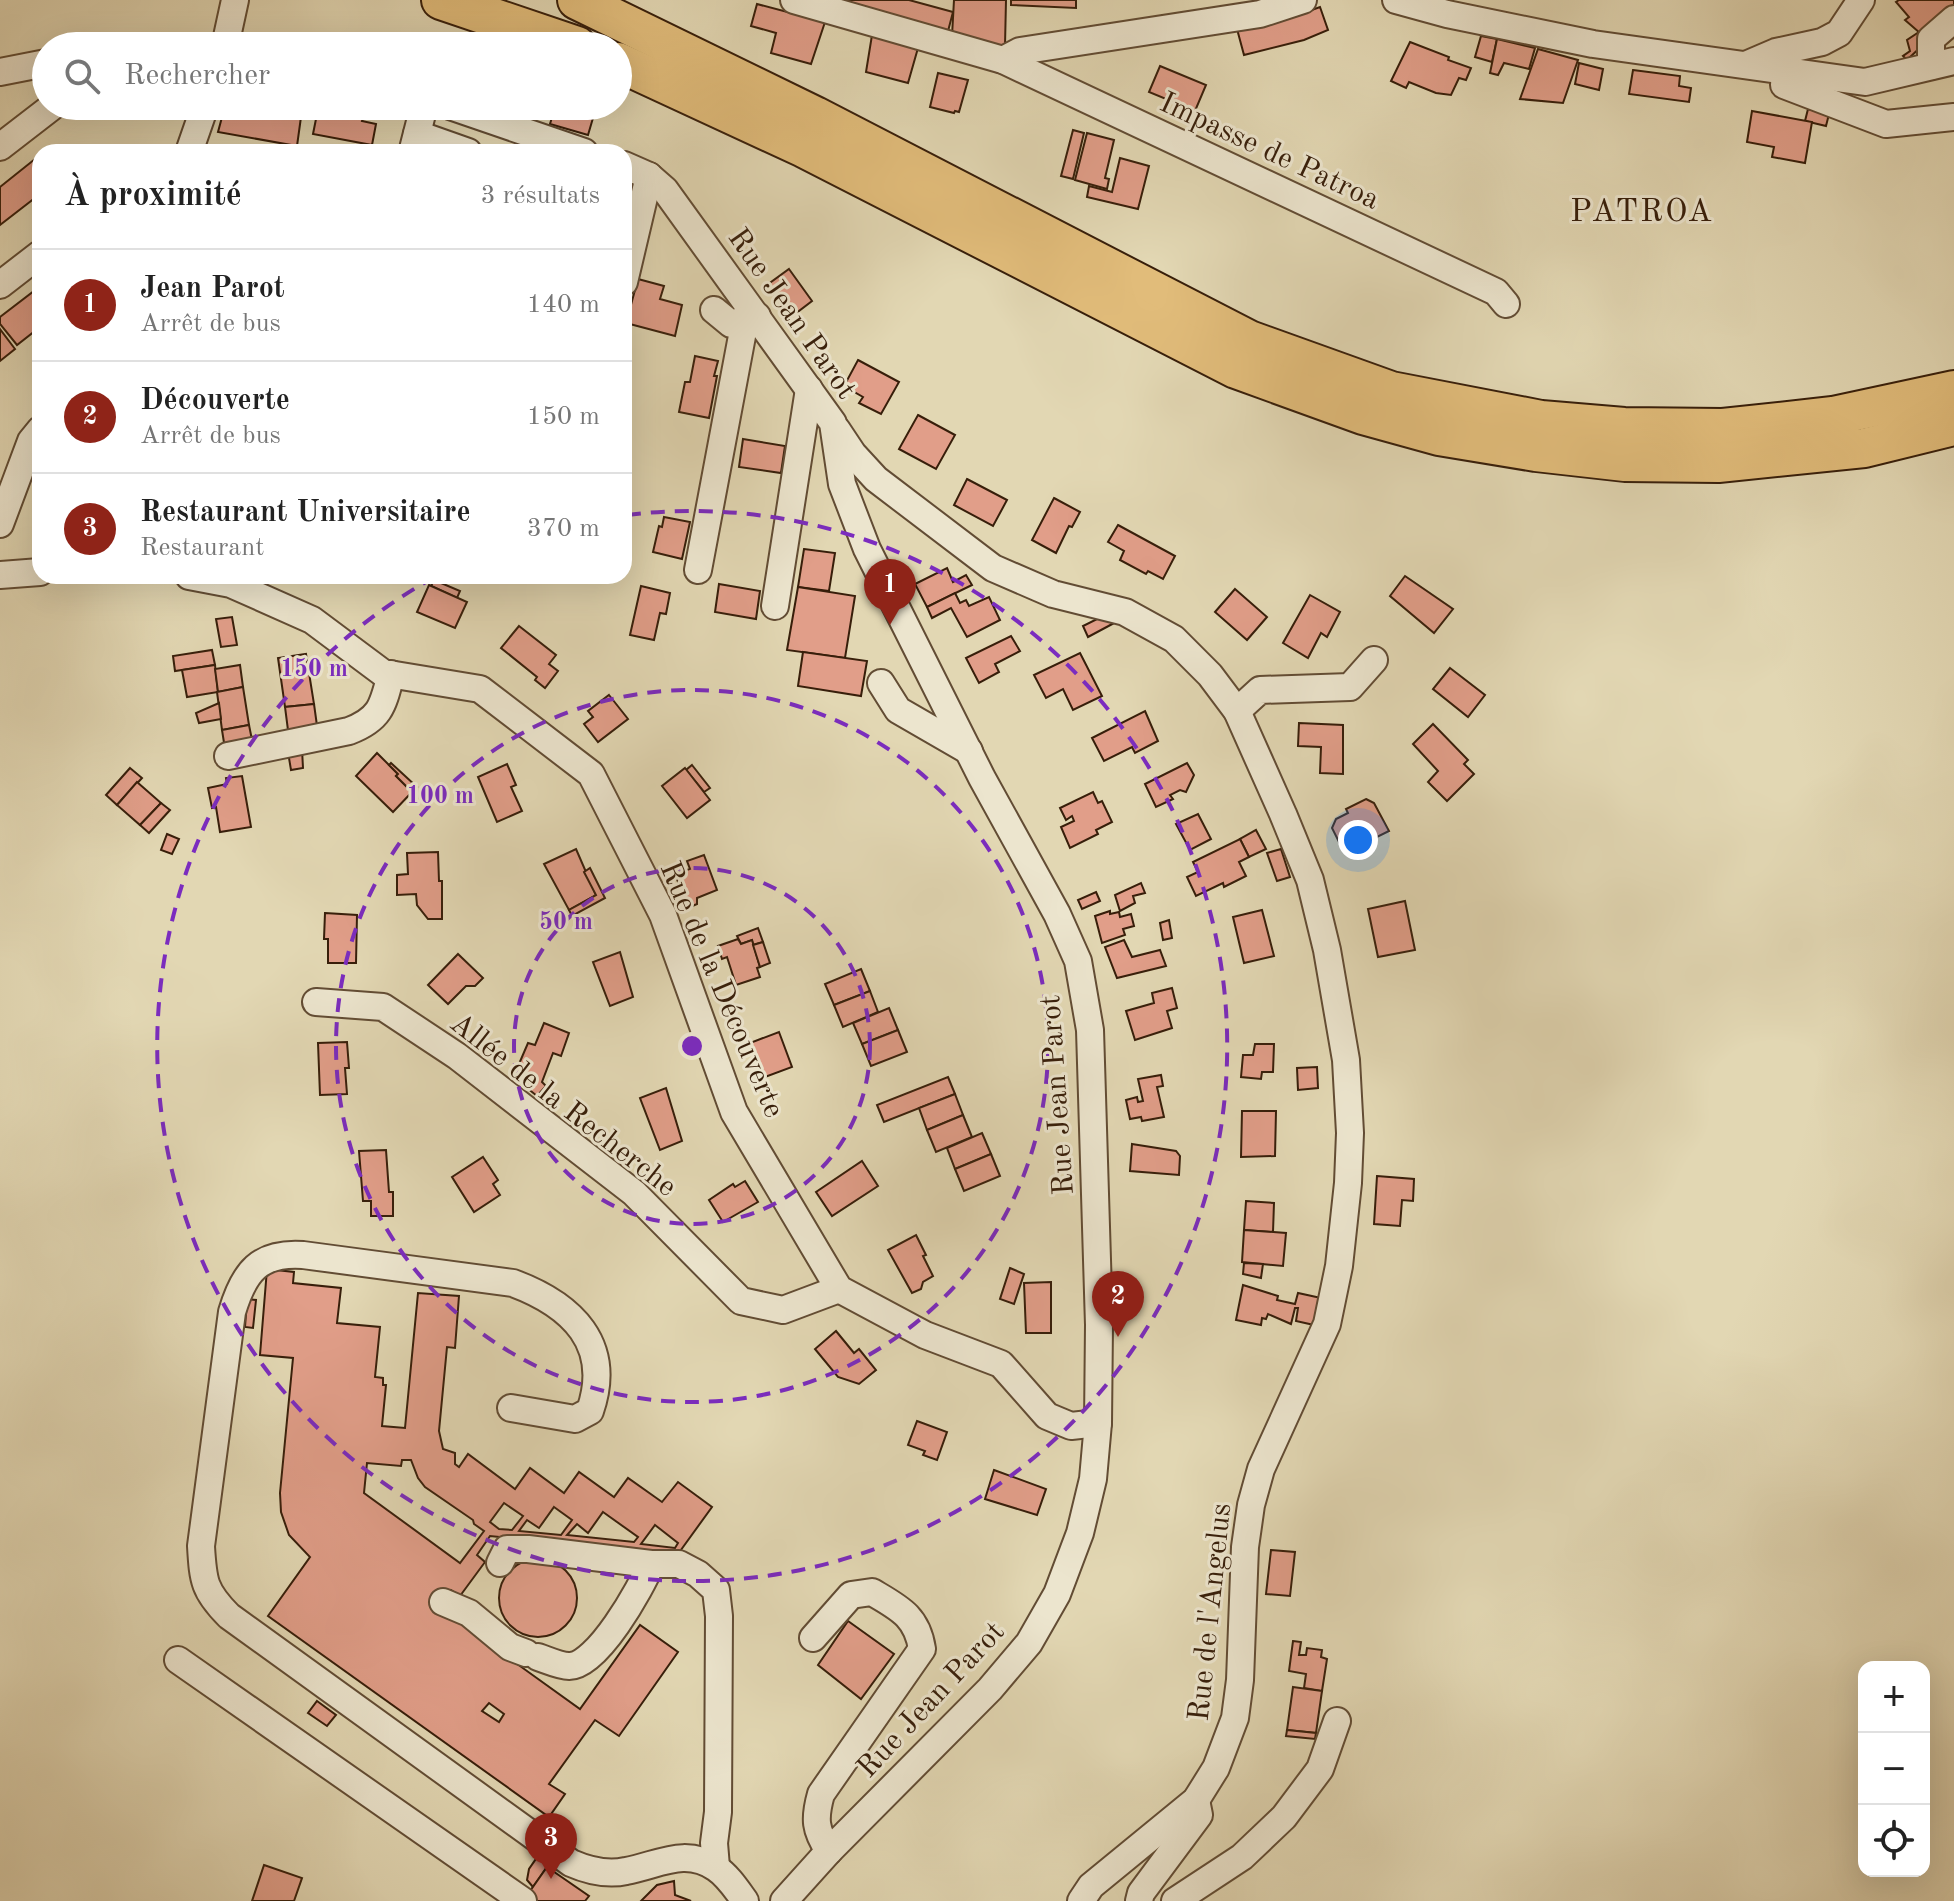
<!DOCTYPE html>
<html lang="fr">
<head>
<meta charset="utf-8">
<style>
  :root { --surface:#fff; --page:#f6f6f6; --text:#222; --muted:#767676; --line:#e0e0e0; --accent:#8f2418 }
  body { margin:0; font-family:"Old Standard TT",serif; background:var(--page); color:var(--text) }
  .controls { position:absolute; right:24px; bottom:24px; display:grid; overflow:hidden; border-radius:16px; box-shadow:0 8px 32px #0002 }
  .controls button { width:72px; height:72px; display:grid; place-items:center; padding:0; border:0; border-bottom:2px solid var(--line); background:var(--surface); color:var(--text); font:40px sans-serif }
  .you { position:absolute; left:1358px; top:840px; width:28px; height:28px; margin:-20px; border:6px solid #fff; border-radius:50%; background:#1a73e8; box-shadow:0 0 0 12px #1a73e833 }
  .badge { display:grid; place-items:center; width:52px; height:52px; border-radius:50%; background:var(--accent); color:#fff; font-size:26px; font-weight:700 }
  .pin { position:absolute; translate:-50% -66px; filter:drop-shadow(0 2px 4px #0008) }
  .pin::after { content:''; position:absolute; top:42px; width:28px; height:24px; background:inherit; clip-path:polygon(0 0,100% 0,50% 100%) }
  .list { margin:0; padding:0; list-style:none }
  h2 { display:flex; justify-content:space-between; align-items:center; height:104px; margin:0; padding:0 32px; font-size:34px }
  h2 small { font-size:26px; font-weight:400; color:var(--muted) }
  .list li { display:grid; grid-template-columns:52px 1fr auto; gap:24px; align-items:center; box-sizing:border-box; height:112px; padding:0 32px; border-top:2px solid var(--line) }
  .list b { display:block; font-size:30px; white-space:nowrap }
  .list p { margin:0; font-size:26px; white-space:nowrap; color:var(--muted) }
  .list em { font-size:26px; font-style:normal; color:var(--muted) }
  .icon { flex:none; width:44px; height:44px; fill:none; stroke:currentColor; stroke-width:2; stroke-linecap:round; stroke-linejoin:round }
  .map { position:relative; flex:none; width:1954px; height:1901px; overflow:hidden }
  .search { position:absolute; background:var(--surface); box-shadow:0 8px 32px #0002; left:32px; top:32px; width:600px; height:88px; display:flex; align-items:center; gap:20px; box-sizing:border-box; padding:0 28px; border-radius:44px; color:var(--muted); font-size:30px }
  .panel { position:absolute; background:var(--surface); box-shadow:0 8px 32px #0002; left:32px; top:144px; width:600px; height:440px; border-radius:24px }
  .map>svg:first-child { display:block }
</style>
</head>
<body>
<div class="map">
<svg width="1954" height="1901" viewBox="0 0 1954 1901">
  <rect width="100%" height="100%" fill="#e2d7b3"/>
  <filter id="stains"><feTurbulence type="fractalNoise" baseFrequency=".0025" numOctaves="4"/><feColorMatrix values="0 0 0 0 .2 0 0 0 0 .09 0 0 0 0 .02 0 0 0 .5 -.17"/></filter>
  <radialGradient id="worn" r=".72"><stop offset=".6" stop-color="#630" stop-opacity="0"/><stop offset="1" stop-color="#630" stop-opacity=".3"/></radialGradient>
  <g fill="#e19e89" stroke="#371e0a" stroke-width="2" fill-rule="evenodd">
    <polygon points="824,0 909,0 953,12 947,35"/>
    <polygon points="954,0 1006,0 1005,46 994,48 952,36"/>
    <polygon points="1011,0 1076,0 1076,8 1011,5"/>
    <polygon points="1899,0 1954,0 1954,16 1928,40 1905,20 1909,17 1896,2"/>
    <polygon points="757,4 825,22 811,64 771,53 776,33 751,26"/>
    <polygon points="1320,7 1328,30 1304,40 1244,55 1237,29 1297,12 1298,15"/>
    <polygon points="1919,32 1928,40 1907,60 1903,56 1910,51 1907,40"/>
    <polygon points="872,35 918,48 908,83 866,72"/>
    <polygon points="1481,36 1497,39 1492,62 1475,57"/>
    <polygon points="1497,39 1535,48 1529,69 1504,63 1498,75 1490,73"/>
    <polygon points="1410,42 1449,57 1448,60 1471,68 1466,80 1459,78 1451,95 1436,93 1409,82 1406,88 1391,81"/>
    <polygon points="1538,49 1578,60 1563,103 1520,99"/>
    <polygon points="1579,63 1603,69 1599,90 1575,84"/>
    <polygon points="1160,66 1206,85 1195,111 1149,92"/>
    <polygon points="1633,70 1680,76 1679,86 1691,88 1689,102 1629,94"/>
    <polygon points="938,73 968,80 959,112 955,111 954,113 930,107"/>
    <polygon points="225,106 301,117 297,146 218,132"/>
    <polygon points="555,107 593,118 588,135 550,124"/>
    <polygon points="318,109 363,118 362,121 376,124 372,145 313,134"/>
    <polygon points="1808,109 1829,114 1826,126 1805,121"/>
    <polygon points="1752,111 1812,122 1805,163 1772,157 1774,147 1747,142"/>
    <polygon points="1073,130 1084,133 1073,179 1061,176"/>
    <polygon points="1087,133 1114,140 1105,178 1109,179 1107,189 1075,180"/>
    <polygon points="40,155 40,194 0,225 0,187"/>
    <polygon points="1120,158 1149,166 1138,209 1087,197 1089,186 1112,192"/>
    <polygon points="789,269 812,301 791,317 767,285"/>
    <polygon points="638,279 664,286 660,299 682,305 675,336 626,323"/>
    <polygon points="34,291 40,299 40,327 17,345 0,324 0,317"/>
    <polygon points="0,329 15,349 0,361"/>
    <polygon points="695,356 718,361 714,376 717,376 709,418 679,412 685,382 690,382"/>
    <polygon points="858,360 899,382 881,414 859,403 863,397 844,386"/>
    <polygon points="918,415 955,435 936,469 899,449"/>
    <polygon points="743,439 785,446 781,473 739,467"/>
    <polygon points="967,479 1007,500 993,526 954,505"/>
    <polygon points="1054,498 1080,512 1072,527 1069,526 1056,553 1032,540"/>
    <polygon points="664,517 690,522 682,559 653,552 659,526 662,527"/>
    <polygon points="1118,525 1175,556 1163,579 1148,571 1146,574 1120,560 1124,551 1108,542"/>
    <polygon points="804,549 835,553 829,591 798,587"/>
    <polygon points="947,568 953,582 966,575 972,585 927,607 915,584"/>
    <polygon points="1405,576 1453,609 1434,633 1390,596"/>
    <polygon points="434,580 460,591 457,598 431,586"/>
    <polygon points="719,584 760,591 756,619 715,612"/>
    <polygon points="429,585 467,602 455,628 417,612"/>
    <polygon points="641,586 670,593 666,614 660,613 654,640 630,635"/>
    <polygon points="798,587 855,596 845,658 787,650"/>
    <polygon points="1235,589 1267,617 1247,640 1215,612"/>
    <polygon points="955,593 960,603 966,600 969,606 989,597 1000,620 967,637 951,608 932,618 927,607"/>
    <polygon points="1310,595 1340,612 1327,637 1321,633 1308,658 1283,643"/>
    <polygon points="232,617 237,645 221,647 216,619"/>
    <polygon points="1099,618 1116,622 1088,637 1083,626"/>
    <polygon points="519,626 556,655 549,664 558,671 545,688 535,680 537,677 501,648"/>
    <polygon points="1011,636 1020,651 995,664 999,672 979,683 966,658"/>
    <polygon points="212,650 215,665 175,671 173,656"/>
    <polygon points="803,652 867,661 861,696 798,686"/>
    <polygon points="1080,653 1102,696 1073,710 1063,689 1046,698 1034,675"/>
    <polygon points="306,654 314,704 285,707 278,658"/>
    <polygon points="215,665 218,692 187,697 182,670"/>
    <polygon points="240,665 243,687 218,692 215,669"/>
    <polygon points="1450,668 1485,695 1468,717 1433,689"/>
    <polygon points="243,687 249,725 222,730 217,692"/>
    <polygon points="609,695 628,719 598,742 584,724 593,717 588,711"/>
    <polygon points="219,703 221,719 199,723 196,713"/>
    <polygon points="314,704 318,733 289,738 285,707"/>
    <polygon points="1145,711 1158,741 1135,753 1132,747 1104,761 1092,738"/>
    <polygon points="1299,723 1343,725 1343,774 1320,773 1321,747 1298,746"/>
    <polygon points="1433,724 1468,760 1464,764 1474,774 1447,801 1428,782 1438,771 1413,744"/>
    <polygon points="249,725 253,745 225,749 222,730"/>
    <polygon points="302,749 303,768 291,770 288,752"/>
    <polygon points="377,753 398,774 396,776 412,792 393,812 356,776"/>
    <polygon points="391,763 417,787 412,792 396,776 398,774 389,765"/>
    <polygon points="1187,763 1194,775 1186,792 1180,790 1170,795 1173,799 1156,807 1145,784"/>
    <polygon points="507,764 516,785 511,787 522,811 497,822 478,777"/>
    <polygon points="692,765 710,788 704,792 686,770"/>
    <polygon points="130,768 142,778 117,805 106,795"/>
    <polygon points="685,768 710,800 687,818 662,786"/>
    <polygon points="242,776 251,827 220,832 216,807 212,808 208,788 227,784 226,778"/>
    <polygon points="137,782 161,803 140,825 117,805"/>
    <polygon points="1093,792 1098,803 1102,801 1112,822 1096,830 1098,834 1070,848 1061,827 1074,821 1072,816 1066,820 1060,808"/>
    <polygon points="1366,799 1374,803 1389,831 1377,837 1361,834 1357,852 1342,848 1332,828 1336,819 1348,813 1346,809"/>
    <polygon points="161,803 170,810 149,833 140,825"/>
    <polygon points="1198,814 1211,839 1190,850 1176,824"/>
    <polygon points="1256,830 1266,849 1249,857 1240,839"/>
    <polygon points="167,834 179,839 172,854 161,850"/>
    <polygon points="1240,839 1249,857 1239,862 1246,876 1224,887 1223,883 1196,896 1187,877 1198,872 1193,862"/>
    <polygon points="576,849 596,895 569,910 544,864"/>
    <polygon points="1281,849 1290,877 1277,881 1267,853"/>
    <polygon points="438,852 439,881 442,881 442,919 428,919 417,905 416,894 397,895 397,875 408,874 407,853"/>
    <polygon points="704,855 717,890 697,898 697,904 688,908 675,874 690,869 687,861"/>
    <polygon points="590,868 605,898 572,916 569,910 596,895 584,872"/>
    <polygon points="1141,883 1145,893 1133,896 1135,903 1120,911 1115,895"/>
    <polygon points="1096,892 1100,901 1082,909 1078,900"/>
    <polygon points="1405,901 1415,950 1378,957 1368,909"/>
    <polygon points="1262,910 1274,956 1244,963 1233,917"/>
    <polygon points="1110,911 1110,914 1119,912 1120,917 1131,914 1134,926 1123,929 1125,935 1102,943 1095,916"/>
    <polygon points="325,913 357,915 356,963 328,963 328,939 324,939"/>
    <polygon points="1169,920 1172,938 1163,940 1160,923"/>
    <polygon points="758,928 763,942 753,945 752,940 741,944 737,936"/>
    <polygon points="738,939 741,944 752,940 760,967 757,968 760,977 736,985 727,957 722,959 718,946"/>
    <polygon points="1124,940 1132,957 1160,950 1166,966 1117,978 1105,947"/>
    <polygon points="763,942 770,963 760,967 753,945"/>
    <polygon points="620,952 633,997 610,1006 593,962"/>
    <polygon points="458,954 483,978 475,986 466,986 448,1004 428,985"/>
    <polygon points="861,969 870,991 834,1005 825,984"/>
    <polygon points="1172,988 1177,1008 1167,1011 1172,1028 1135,1040 1126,1011 1154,1003 1152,993"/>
    <polygon points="870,991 878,1012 843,1027 834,1005"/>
    <polygon points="889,1008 898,1030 862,1044 853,1023"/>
    <polygon points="544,1023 569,1033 561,1056 553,1053 542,1082 546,1086 537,1096 511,1075 519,1064 528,1043 535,1045"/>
    <polygon points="898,1030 907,1052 871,1066 862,1044"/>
    <polygon points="779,1032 792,1067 765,1077 750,1043"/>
    <polygon points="347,1042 349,1068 345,1068 347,1094 320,1095 318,1043"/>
    <polygon points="1255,1044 1274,1044 1273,1072 1262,1072 1261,1079 1241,1077 1243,1055 1253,1055"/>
    <polygon points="1317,1067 1318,1088 1298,1090 1297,1068"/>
    <polygon points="1161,1075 1163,1086 1157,1087 1164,1117 1142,1121 1141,1117 1130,1119 1126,1100 1137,1097 1138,1102 1143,1101 1138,1079"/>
    <polygon points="948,1077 955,1094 884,1122 877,1105"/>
    <polygon points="666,1088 682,1141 660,1150 640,1098"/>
    <polygon points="955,1094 963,1115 927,1130 919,1108"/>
    <polygon points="1242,1111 1276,1111 1275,1156 1241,1157"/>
    <polygon points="963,1115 972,1137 936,1152 927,1130"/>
    <polygon points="982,1133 991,1154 955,1169 947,1148"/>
    <polygon points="1132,1144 1176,1151 1180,1156 1179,1175 1130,1171"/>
    <polygon points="386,1150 389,1192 393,1192 393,1216 371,1216 371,1201 363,1201 359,1151"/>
    <polygon points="991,1154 1000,1176 964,1191 955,1169"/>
    <polygon points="483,1157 498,1180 493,1184 500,1195 474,1212 452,1177"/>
    <polygon points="862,1161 878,1186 832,1216 816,1192"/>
    <polygon points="1377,1176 1414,1179 1413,1201 1402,1200 1400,1226 1374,1224"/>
    <polygon points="745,1181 758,1202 723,1222 709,1200 733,1184 735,1187"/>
    <polygon points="1246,1201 1274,1203 1273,1232 1244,1230"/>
    <polygon points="1244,1230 1286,1233 1283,1266 1242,1262"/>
    <polygon points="916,1235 926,1255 923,1256 933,1276 923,1282 921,1289 912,1293 888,1250"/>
    <polygon points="1244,1263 1263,1264 1261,1278 1243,1274"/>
    <polygon points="1010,1268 1024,1274 1014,1304 1000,1299"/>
    <path d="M267 1269 294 1272 293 1283 341 1288 337 1323 380 1327 375 1377 383 1378V1385H386L382 1426 405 1428 418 1293 459 1296 455 1348 447 1347 439 1431 443 1449 455 1453V1464L459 1467 468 1454 515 1489 530 1468 564 1493 579 1472 614 1497 628 1478 662 1502 678 1482 712 1507 678 1554 490 1536 477 1555 485 1562 460 1596 451 1590 438 1607 485 1632 481 1638 580 1709 640 1625 678 1652 619 1736 595 1720 549 1784 565 1794 549 1817 268 1616 310 1557 289 1535 281 1512 280 1493 293 1358 260 1355ZM402 1460H411L418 1478 425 1487 473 1520 474 1524 484 1531 460 1563 364 1493 367 1463 401 1466ZM504 1503 523 1516 512 1530 499 1529 490 1522ZM554 1507 572 1520 561 1535 519 1531 527 1520 539 1528ZM603 1512 638 1537 634 1542 567 1535 577 1524 588 1533ZM655 1525 678 1543 675 1548 641 1544ZM489 1703 504 1714 499 1722 482 1711Z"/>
    <polygon points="1051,1282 1051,1333 1026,1333 1024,1283"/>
    <polygon points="1243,1285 1278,1296 1277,1300 1295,1304 1298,1293 1321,1298 1314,1325 1296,1321 1298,1308 1295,1308 1291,1324 1268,1314 1266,1319 1262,1318 1261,1325 1236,1320"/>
    <polygon points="247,1299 256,1300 253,1328 245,1327"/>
    <polygon points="836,1331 854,1353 859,1349 876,1370 859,1384 838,1377 815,1349"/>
    <polygon points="917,1421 947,1432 937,1460 923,1455 925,1451 908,1445"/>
    <polygon points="994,1470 1046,1489 1037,1515 985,1499"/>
    <polygon points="1271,1550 1295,1552 1290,1596 1266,1594"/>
    <circle cx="538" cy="1598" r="39"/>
    <polygon points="848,1621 894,1654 861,1699 818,1665"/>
    <polygon points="1293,1641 1301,1642 1299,1655 1306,1655 1307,1648 1322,1650 1321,1657 1327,1659 1322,1691 1304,1688 1306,1674 1289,1671"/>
    <polygon points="1293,1687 1322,1691 1316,1733 1287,1730"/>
    <polygon points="317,1701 336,1715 327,1726 308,1713"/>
    <polygon points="1287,1730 1316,1733 1315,1739 1286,1736"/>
    <polygon points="538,1856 553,1867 550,1870 547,1867 533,1887 527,1880 529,1869"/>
    <polygon points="264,1865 302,1878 294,1901 252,1901"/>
    <polygon points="547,1867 589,1896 585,1901 523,1901"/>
    <polygon points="674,1881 675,1895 691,1901 641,1901 657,1885"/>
  </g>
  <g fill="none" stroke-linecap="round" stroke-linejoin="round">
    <g stroke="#624c34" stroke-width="30">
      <g id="minor">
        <polyline points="794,0 1003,60 1496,292 1506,304"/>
        <polyline points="1396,0 1447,14 1593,44 1865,82 1954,61"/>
        <polyline points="225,46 235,0"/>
        <polyline points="1003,60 1020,51 1260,14 1303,0"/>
        <polyline points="1748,64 1776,52 1822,42 1839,33 1861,0"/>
        <polyline points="1931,66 1931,39 1954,19"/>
        <polyline points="1785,71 1784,85 1886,124 1954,117"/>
        <polyline points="0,72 46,63"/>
        <polyline points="450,106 584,152"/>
        <polyline points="417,134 468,152"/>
        <polyline points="0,147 53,106"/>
        <polyline points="413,149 424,106"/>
        <polyline points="189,152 205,106"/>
        <polyline points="624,165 649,176 665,190 833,423 842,484 867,549 982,778 1057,914 1078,961 1090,1030 1099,1325 1098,1423 1093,1479 1080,1533 1057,1594 1029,1643 990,1689 829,1851 784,1901"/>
        <polyline points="624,282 649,176"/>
        <polyline points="0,285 40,254"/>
        <polyline points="714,310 731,324 757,316"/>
        <polyline points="837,430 853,454 876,479 993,568 1053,594 1125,612 1174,639 1210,675 1237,711 1283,814 1310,880 1327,950 1346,1060 1350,1133 1348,1183 1339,1266 1327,1324 1261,1469 1251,1505 1245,1547 1240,1680 1235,1718 1216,1768 1196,1800 1091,1886 1081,1901"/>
        <polyline points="0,524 31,441 40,430"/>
        <polyline points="698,570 745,320"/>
        <polyline points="0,575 40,572"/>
        <polyline points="189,576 231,584 312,620 383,673 480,689 591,774 663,915 734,1112 839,1289 925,1335 1001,1364 1047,1416 1071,1426 1098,1423"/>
        <polyline points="775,606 809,389"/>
        <polyline points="881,683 898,710 969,751"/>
        <polyline points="1237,711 1260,690 1350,687 1374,660"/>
        <path d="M228 756 349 731C381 719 383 705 391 674"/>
        <polyline points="316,1002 383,1007 457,1056 634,1193 741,1301 783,1310 839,1289"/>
        <path d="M511 1408 575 1419 590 1411C613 1344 572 1305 513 1283L303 1255C259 1252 244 1272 232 1312L201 1546C203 1581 204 1591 229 1616L571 1863C587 1870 608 1875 626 1871 659 1865 685 1847 716 1868 728 1876 737 1890 745 1901"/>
        <polyline points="500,1563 507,1549 528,1549 651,1564 679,1564 698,1574 716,1590 719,1616 718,1812 714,1843 716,1867"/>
        <polyline points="443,1602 469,1613 510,1647 526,1653"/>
        <path d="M813 1638 851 1595 872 1592C899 1608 917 1616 922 1649L821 1794C814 1819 815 1830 829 1851"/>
        <path d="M538 1657C547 1660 560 1666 569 1666 597 1667 641 1588 651 1564"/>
        <polyline points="178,1660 523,1901"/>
        <polyline points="1139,1901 1141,1893 1199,1815 1196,1800"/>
        <polyline points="1175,1901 1242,1857 1284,1817 1320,1769 1337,1721"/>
      </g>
    </g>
    <g stroke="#371e0a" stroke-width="42">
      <g id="highway">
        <polyline points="441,0 577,46"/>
        <polyline points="577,0 815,116 1249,340 1391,391 1541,420 1624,427 1723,428 1833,416 1954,390"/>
        <polyline points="618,62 804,148 1236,369 1363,415 1439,436 1536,452 1625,462 1718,463 1864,448 1954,426"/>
      </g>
    </g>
    <use href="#minor" stroke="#ece5ce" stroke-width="26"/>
    <use href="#highway" stroke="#e1bc7a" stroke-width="38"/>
  </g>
  <g fill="none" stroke="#7b2cbf" stroke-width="4" stroke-dasharray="14 10">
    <circle cx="692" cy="1046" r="178"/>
    <circle cx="692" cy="1046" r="356"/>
    <path d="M627 515A535 535 0 1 1 433 578"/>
  </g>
  <g text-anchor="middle" stroke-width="6" stroke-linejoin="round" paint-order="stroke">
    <g font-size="30" fill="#371e0a" stroke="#ece5ce">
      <text transform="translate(1270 150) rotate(25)" y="10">Impasse de Patroa</text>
      <text transform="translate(793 313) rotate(55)" y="10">Rue Jean Parot</text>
      <text transform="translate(723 989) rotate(67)" y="10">Rue de la Découverte</text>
      <text transform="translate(1056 1095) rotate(-94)" y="10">Rue Jean Parot</text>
      <text transform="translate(564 1104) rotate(38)" y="10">Allée de la Recherche</text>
      <text transform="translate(1209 1612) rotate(-84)" y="10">Rue de l'Angelus</text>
      <text transform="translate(930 1699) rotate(-47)" y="10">Rue Jean Parot</text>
    </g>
    <g font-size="32" letter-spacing="2" fill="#371e0a" stroke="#ece5ce">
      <text x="1642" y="221">PATROA</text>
    </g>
  </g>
  <circle cx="692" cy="1046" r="12" fill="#7b2cbf" stroke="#ece5ce" stroke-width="4"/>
  <g font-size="24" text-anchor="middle" font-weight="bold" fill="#7b2cbf" stroke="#ece5ce" stroke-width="6" stroke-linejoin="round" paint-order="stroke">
    <text x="314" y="676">150 m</text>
    <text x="440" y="803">100 m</text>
    <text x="566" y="929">50 m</text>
  </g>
  <rect width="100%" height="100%" filter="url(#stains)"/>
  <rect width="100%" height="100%" fill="url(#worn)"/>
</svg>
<div class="controls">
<button>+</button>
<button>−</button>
<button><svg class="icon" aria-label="locate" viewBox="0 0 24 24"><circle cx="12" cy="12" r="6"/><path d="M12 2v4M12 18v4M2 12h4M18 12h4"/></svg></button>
</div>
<div class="you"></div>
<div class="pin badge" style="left:890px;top:625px">1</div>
<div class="pin badge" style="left:1118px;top:1337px">2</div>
<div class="pin badge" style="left:551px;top:1879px">3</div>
<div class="search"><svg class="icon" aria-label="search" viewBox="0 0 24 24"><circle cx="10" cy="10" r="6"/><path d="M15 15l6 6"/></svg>Rechercher</div>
<section class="panel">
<h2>À proximité<small>3 résultats</small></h2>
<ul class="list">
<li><span class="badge">1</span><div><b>Jean Parot</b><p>Arrêt de bus</p></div><em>140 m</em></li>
<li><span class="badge">2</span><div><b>Découverte</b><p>Arrêt de bus</p></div><em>150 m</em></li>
<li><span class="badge">3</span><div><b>Restaurant Universitaire</b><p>Restaurant</p></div><em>370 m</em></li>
</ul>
</section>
</div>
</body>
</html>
